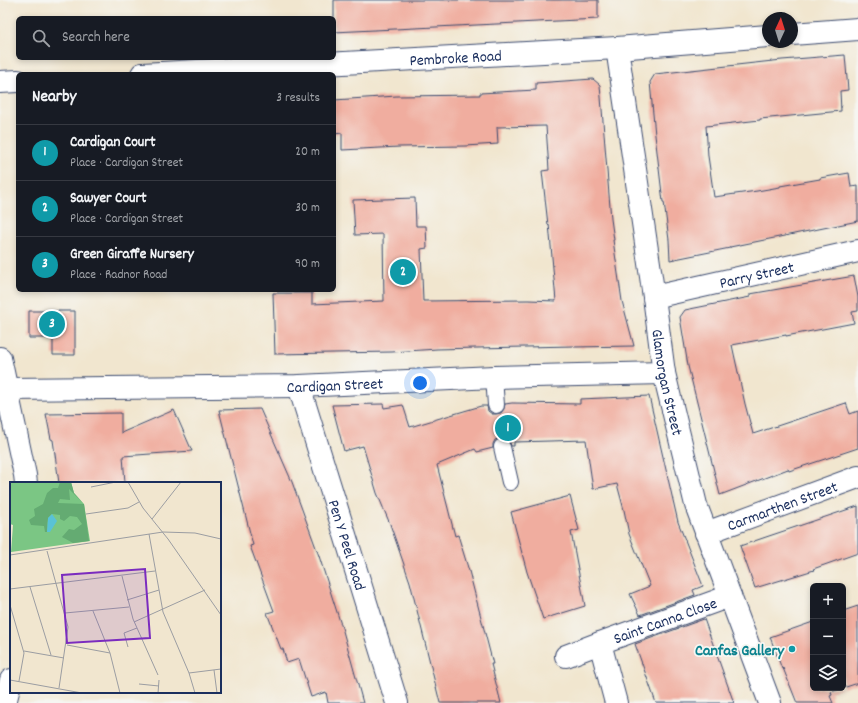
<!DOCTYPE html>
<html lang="en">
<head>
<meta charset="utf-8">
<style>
  :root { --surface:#171b24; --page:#242831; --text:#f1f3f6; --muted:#9ea1a6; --line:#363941; --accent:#2563eb }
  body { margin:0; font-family:Dekko,sans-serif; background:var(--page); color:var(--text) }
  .controls { position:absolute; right:12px; bottom:12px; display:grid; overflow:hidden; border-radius:6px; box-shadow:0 2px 6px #0003 }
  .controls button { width:36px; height:36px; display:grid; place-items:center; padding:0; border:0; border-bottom:1px solid var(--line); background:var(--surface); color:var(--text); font:20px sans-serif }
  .compass { position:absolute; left:762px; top:12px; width:36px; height:36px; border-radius:50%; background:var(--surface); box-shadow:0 2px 6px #0003; rotate:4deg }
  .you { position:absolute; left:420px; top:383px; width:14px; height:14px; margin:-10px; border:3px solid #fff; border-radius:50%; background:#1a73e8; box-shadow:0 0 0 6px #1a73e833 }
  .badge { display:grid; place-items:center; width:26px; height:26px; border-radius:50%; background:var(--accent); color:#fff; font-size:13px; font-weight:700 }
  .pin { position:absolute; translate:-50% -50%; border:2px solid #fff; box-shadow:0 1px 4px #0006 }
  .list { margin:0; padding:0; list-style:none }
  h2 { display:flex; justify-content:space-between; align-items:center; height:52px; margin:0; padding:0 16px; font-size:17px }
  h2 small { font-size:13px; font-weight:400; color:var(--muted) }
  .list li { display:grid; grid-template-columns:26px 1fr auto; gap:12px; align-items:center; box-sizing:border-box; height:56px; padding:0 16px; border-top:1px solid var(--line) }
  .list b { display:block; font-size:15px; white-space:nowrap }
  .list p { margin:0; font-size:13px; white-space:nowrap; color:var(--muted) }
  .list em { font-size:13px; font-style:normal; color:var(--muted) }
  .icon { flex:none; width:22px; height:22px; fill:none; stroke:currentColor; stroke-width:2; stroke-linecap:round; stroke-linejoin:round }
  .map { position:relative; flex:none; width:858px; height:703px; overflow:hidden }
  .search { position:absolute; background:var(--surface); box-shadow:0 2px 6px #0003; left:16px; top:16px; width:320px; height:44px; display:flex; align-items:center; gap:10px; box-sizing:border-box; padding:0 14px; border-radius:6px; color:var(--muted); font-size:15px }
  .panel { position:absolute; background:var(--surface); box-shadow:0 2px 6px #0003; left:16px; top:72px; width:320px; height:220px; border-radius:6px }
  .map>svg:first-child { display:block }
</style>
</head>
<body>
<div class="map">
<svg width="858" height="703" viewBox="0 0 858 703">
  <rect width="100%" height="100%" fill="#f6f6f2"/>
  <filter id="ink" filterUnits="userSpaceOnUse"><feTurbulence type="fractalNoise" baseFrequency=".025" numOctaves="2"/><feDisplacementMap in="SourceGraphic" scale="8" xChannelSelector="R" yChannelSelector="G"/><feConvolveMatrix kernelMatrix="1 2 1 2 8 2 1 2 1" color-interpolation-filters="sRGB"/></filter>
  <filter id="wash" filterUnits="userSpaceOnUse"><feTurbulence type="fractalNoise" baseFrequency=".012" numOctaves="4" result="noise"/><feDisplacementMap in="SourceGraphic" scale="16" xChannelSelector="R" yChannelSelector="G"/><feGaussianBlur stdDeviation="0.9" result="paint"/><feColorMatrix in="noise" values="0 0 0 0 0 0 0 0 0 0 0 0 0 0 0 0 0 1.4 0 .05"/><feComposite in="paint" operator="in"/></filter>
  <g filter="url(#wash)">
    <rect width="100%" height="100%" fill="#f1e6cf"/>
    <g id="blocks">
      <g fill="#f0ad9f">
        <polygon points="334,0 598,0 598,19 334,32"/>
        <polygon points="845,55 848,90 840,91 841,111 760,119 760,120 706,126 708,156 714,197 757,191 780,187 780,186 820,179 820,178 849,173 851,187 858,186 858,221 730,247 730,248 670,260 669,240 664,202 663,202 655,135 650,82 655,74 782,60"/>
        <polygon points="593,79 600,85 611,219 614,240 613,240 622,301 634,346 574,347 574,346 476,348 437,349 392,352 275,354 273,293 312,293 312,304 384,301 383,234 355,235 353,200 415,198 416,226 426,226 427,248 421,249 423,301 528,300 556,301 549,224 548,225 542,171 549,170 546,126 497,127 498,144 465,146 399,147 342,150 342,133 334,134 334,100 397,96 480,95 480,93 536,90 536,83"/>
        <polygon points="854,276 858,297 858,311 852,312 854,323 786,336 786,335 732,345 745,404 753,434 846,403 850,414 858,411 858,448 789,471 788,469 720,495 688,366 680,317 685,310 750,297 750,294"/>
        <polygon points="29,311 75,311 75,355 53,355 53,338 29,338"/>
        <polygon points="649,396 678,522 703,586 693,590 695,595 640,615 630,594 650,586 629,534 624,510 617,484 593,489 586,440 514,442 514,446 511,446 509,440 505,438 500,438 495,440 493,444 493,448 477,452 475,449 437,465 455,536 458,535 469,571 493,664 491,664 501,703 440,703 410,582 390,524 377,493 363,446 344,451 332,405 383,404 384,408 403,405 410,427 481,406 487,406 488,411 492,414 496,414 501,413 504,409 505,404 512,403 580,404 580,399"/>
        <polygon points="260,409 292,482 319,556 343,631 363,703 328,703 326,692 311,697 299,659 287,663 283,649 281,649 267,613 274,611 250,546 253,545 219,410"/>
        <polygon points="174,410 192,451 123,456 125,483 59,483 53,440 51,439 46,414 121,413 121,433"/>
        <polygon points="570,496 579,530 571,532 585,606 543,619 527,572 511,512"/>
        <polygon points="858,506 858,553 813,569 814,570 755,588 740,546 766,537"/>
        <polygon points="858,606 858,683 831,692 832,695 830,696 833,703 797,703 783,668 782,669 770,637 813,622 813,688 843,688 843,611"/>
        <polygon points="704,619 734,703 656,703 635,644"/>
      </g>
    </g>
  </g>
  <g filter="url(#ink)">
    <use href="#blocks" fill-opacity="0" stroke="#3b4a6f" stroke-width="1"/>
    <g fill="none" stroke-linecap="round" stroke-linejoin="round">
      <g stroke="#3b4a6f" stroke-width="18">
        <g id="service">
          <polyline points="494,377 496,405"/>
          <polyline points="502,447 510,482"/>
        </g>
      </g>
      <g stroke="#3b4a6f" stroke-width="24">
        <g id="minor">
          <polyline points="792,34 858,29"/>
          <path id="s1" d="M617 48 654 297 664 373 696 505 770 703"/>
          <path id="s2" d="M142 74 617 48 768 36"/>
          <polyline points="0,82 18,81"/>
          <path id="s3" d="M654 297 858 251"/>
          <polyline points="0,358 25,475 26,483"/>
          <path id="s4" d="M299 386 397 703"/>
          <path id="s5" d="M7 389 299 386 494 377 664 373"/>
          <path id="s6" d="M706 533 858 477"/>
          <polyline points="566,656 600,643"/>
          <polyline points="5,703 11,680"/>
          <path id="s7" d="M616 703 600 643 730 596"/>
        </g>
      </g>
      <use href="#service" stroke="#fff" stroke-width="16"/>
      <use href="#minor" stroke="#fff" stroke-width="22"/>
    </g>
  </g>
  <circle fill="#0f9aa8" stroke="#f6f6f2" stroke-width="1.5" cx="792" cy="649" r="4"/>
  <g text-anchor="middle" stroke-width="3.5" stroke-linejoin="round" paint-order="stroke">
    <g font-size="16" fill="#1b2f5e" stroke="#f6f6f2">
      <text dy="6" stroke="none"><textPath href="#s2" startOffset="314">Pembroke Road</textPath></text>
      <text dy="6" stroke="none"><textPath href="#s3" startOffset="105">Parry Street</textPath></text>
      <text dy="6" stroke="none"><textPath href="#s1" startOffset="338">Glamorgan Street</textPath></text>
      <text dy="6" stroke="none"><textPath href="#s5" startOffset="328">Cardigan Street</textPath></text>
      <text dy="6" stroke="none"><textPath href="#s6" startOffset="81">Carmarthen Street</textPath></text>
      <text dy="6" stroke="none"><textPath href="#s4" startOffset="166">Pen Y Peel Road</textPath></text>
      <text dy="6" stroke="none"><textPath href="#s7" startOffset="131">Saint Canna Close</textPath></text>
    </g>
    <g font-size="16" font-weight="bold" fill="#0d838f" stroke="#f6f6f2" text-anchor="end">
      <text x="784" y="655">Canfas Gallery</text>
    </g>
  </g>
  <g transform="translate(10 482)">
    <rect width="211" height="211" fill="#f1e6cf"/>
    <path d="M0 0H61L64 11 74 22 80 59 1 70 3 43 0 42Z" fill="#7bc684"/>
    <path d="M50 0H61L64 11 73 21 59 7 60 18 50 17 48 21 74 22 79 59 63 61 52 55 59 47 64 48 72 42 67 35 60 34 54 39 50 37V33L42 32 38 36 37 50H35L34 44 21 43 19 38 25 34 24 27 33 22 37 11 43 6H48Z" fill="#64ab72"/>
    <path d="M42 32 47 39 40 50H37L38 36Z" fill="#5ac2d6"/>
    <path fill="none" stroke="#9b9da2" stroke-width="1" d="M118 0 133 26 158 57 211 133M81 5 106 0M76 32 118 26 129 20M142 37 171 0M139 52 153 130 179 191 185 211M37 69 58 145 49 206M0 73 153 50 185 51 211 57M112 94 123 137 148 193M20 105 41 173M0 107 145 89M117 118 149 108M0 123 14 171 9 199M83 129 100 171 110 211M55 131 119 125M124 140 195 108M57 163 100 171M118 165 114 151 127 146M14 169 54 176M204 188 207 211M179 191 211 187M0 198 72 211M129 202 149 204M148 211 149 198"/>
    <path fill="#7b2cbf" fill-opacity="0.15" stroke="#7b2cbf" stroke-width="2" d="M135 87 140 156 57 161 52 93Z"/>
    <rect width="211" height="211" fill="none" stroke="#1b2f5e" stroke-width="2"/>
  </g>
</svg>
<div class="controls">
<button>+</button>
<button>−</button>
<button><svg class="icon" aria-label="layers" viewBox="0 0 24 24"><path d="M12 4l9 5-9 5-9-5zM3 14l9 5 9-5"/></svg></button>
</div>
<svg class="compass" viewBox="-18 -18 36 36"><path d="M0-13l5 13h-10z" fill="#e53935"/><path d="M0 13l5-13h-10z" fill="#9ea1a6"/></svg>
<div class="you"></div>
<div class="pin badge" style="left:508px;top:428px;background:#0f9aa8">1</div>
<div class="pin badge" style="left:403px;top:272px;background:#0f9aa8">2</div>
<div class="pin badge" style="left:52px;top:324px;background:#0f9aa8">3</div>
<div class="search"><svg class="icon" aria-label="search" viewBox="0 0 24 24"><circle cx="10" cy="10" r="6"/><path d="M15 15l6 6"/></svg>Search here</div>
<section class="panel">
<h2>Nearby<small>3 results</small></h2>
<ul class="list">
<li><span class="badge" style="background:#0f9aa8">1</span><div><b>Cardigan Court</b><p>Place · Cardigan Street</p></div><em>20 m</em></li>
<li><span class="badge" style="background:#0f9aa8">2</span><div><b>Sawyer Court</b><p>Place · Cardigan Street</p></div><em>30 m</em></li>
<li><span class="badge" style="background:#0f9aa8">3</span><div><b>Green Giraffe Nursery</b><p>Place · Radnor Road</p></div><em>90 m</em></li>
</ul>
</section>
</div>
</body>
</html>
